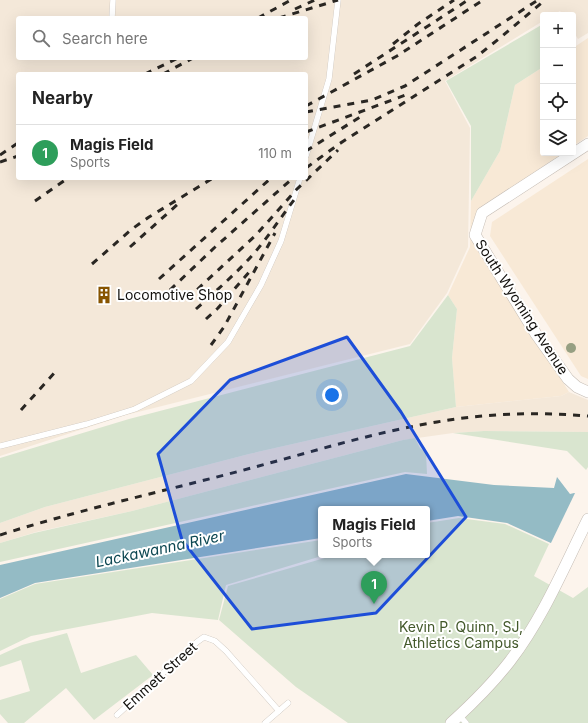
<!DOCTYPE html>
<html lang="en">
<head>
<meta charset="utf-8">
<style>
  :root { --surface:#fff; --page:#f2f2f2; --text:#222; --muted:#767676; --line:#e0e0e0; --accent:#b45309 }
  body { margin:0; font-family:Inter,sans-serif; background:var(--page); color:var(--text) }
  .controls { position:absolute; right:12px; top:12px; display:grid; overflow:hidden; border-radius:4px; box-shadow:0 4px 16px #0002 }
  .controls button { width:36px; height:36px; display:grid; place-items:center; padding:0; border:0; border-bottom:1px solid var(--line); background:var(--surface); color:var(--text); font:20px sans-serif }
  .you { position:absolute; left:332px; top:395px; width:14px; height:14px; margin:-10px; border:3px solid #fff; border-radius:50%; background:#1a73e8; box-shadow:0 0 0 6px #1a73e833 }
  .badge { display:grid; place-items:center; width:26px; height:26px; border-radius:50%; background:var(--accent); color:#fff; font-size:13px; font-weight:700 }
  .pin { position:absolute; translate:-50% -33px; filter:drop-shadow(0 1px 2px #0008) }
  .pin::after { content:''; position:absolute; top:21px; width:14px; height:12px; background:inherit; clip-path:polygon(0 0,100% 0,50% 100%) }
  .popup { position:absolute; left:318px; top:506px; width:112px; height:52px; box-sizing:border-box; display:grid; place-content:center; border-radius:4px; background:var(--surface); filter:drop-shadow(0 1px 3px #0005); font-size:13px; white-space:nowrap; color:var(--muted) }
  .popup b { font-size:15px; color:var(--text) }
  .popup::after { content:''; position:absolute; left:50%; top:100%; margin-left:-8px; border:8px solid transparent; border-top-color:var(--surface) }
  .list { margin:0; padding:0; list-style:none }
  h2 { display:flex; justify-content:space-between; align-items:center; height:52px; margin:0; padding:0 16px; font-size:17px }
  h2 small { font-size:13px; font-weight:400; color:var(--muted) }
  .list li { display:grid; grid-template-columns:26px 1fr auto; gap:12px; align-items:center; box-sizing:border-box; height:56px; padding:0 16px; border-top:1px solid var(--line) }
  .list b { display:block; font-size:15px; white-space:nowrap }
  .list p { margin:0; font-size:13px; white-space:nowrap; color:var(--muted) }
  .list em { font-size:13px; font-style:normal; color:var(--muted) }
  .icon { flex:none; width:22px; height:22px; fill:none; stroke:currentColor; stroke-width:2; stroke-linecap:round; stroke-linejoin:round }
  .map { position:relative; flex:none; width:588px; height:723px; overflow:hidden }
  .search { position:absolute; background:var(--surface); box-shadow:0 4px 16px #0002; left:16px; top:16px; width:292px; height:44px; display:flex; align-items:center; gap:10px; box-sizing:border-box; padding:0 14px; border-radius:4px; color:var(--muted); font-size:15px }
  .panel { position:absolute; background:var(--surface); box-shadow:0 4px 16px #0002; left:16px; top:72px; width:292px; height:108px; border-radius:4px }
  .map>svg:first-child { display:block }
</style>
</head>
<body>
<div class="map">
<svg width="588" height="723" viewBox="0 0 588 723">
  <rect width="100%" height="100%" fill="#fcf4ec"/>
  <g fill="#f8e9d6">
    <polygon points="588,38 588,136 573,146 573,48"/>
    <polygon points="543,67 543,153 563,153 479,209 472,235 569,392 561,396 456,407 452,358 457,309 448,295 470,247 471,201 500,151 515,85"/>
    <polygon points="588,159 588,379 581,376 490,236 492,222"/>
  </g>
  <g fill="#f4e8d9" fill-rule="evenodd">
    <path d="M0 0H588V33L578 39 573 31V15H563L560 11 553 15H543V21L445 81 470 128 468 247 447 293 410 344 126 415 0 456ZM18 18H306V58H18ZM18 74H306V178H18Z"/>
    <polygon points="569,392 588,400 588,432 484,431 453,433 403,440 132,511 36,532 0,543 0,523 45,507 249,454 456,407 561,396"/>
  </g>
  <g fill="#d9e5cf">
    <polygon points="543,24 543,67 515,85 500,151 471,201 471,126 446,81"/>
    <polygon points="448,295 457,309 452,358 456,407 249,454 45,507 0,523 0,458 129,419 410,346"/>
    <polygon points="484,431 588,432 588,467 586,470 567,451 453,433"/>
    <polygon points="415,438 420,448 426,453 427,474 405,472 0,562 0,543 34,533 132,511 403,440"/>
    <polygon points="459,518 505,524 549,544 534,576 573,598 588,587 588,723 348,723 296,687 219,620 228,586 335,555 427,555 427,523"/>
    <polygon points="321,540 321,555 325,555 226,585 218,620 152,613 31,636 0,651 0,599 35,584"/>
    <polygon points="67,633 81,673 136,655 153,675 94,720 66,688 24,723 8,723 0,714 0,700 30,691 21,660 0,667 0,655 22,645"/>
  </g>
  <polygon fill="#94bbc5" points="406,474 494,485 554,488 557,477 570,494 574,493 588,495 564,549 507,523 458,516 427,521 427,509 321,509 321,538 35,583 0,598 0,565"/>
  <polygon fill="#fcf4ec" points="576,491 588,493 588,553 564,551 550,545"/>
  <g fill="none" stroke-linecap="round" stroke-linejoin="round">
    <g stroke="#c4bcb4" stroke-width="6">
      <g id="service">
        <polyline points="112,18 113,0"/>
        <polyline points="306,156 329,79 338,0"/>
        <polyline points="0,446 87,424 135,409 191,381 228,342 261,285 281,241 300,178"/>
        <polyline points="117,715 197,642 204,637 215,641 226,651 279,711"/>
        <polyline points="460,716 466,723"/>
        <polyline points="265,723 288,703"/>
      </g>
    </g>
    <g stroke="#c4bcb4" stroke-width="12">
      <g id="minor">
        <polyline points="588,144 482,213 475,235 536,334 568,379 577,387 588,392"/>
        <path d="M451 723C472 704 493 683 510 661 543 618 564 567 588 519"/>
      </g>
    </g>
    <use href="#service" stroke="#fff" stroke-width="5.5"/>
    <use href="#minor" stroke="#fff" stroke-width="11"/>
    <g stroke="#2a2723" stroke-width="3" stroke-dasharray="7 7" stroke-linecap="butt">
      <polyline points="295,9 315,0"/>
      <polyline points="258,18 291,0"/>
      <polyline points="279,18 338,0"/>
      <polyline points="393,44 418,24 454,0"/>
      <polyline points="145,74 178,58"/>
      <polyline points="163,74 193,58"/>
      <polyline points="354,74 468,0"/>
      <polyline points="306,106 397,56 483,0"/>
      <polyline points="306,112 372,100 405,86 538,0"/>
      <polyline points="306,132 411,93"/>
      <polyline points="306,151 360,117"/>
      <polyline points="0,155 18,143"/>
      <polyline points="0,162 18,156"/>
      <polyline points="306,168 339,144 476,57 500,38 545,0"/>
      <polyline points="35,201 68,178"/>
      <polyline points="130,247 178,204"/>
      <polyline points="92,264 132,229 149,217 213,178"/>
      <polyline points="159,279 271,178"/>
      <polyline points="170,290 214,248 293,178"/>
      <polyline points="187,299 256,235 296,190 338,150"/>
      <path d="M196 309C217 290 238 272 256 251 271 233 283 214 297 196"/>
      <polyline points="206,319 218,308 250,271"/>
      <polyline points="211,345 224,327 275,233"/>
      <polyline points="21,410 57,370"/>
      <path d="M0 535C79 510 160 492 240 471 305 454 370 433 437 422 487 413 538 412 588 416"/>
    </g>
  </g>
  <circle fill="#969f82" cx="571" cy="348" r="5"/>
  <path fill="#1d4ed8" fill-opacity="0.2" stroke="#1d4ed8" stroke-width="3" stroke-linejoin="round" d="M347 337 401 412 466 517 376 613 252 629 182 540 158 454 230 380Z"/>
  <defs>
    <g id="building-bare" transform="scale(1.38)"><path d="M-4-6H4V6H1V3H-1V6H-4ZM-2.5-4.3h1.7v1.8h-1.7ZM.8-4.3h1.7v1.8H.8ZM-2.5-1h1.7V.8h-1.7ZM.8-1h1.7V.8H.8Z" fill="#875400" stroke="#fff" stroke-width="2.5" paint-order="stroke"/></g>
  </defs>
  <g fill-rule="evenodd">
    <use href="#building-bare" x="104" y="295"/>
  </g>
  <g text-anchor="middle" stroke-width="4" stroke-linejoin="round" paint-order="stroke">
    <g font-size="14" fill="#12100d" stroke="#fff" text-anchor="start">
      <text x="117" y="300">Locomotive Shop</text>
    </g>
    <g font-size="14" fill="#12100d" stroke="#fff">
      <text transform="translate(522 307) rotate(57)" y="5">South Wyoming Avenue</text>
      <text transform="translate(160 676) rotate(-42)" y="5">Emmett Street</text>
    </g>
    <g font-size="14" fill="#43592b" stroke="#fff">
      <text x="461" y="632">Kevin P. Quinn, SJ,<tspan x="461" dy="16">Athletics Campus</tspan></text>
    </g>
    <g font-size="15" font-style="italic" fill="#0c4752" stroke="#fff">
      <text transform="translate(160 549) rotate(-12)" y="5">Lackawanna River</text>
    </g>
  </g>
</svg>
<div class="controls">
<button>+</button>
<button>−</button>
<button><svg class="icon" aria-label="locate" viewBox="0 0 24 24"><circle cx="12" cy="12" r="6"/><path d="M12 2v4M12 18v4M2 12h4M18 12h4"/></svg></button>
<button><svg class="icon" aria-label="layers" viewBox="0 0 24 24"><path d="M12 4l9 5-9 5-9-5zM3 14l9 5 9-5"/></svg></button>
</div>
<div class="you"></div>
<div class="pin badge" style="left:374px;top:604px;background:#2e9e5b">1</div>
<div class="popup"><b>Magis Field</b>Sports</div>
<div class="search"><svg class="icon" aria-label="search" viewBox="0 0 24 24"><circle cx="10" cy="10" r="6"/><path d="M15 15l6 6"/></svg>Search here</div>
<section class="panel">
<h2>Nearby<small></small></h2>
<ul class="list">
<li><span class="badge" style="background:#2e9e5b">1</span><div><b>Magis Field</b><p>Sports</p></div><em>110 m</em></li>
</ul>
</section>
</div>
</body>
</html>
